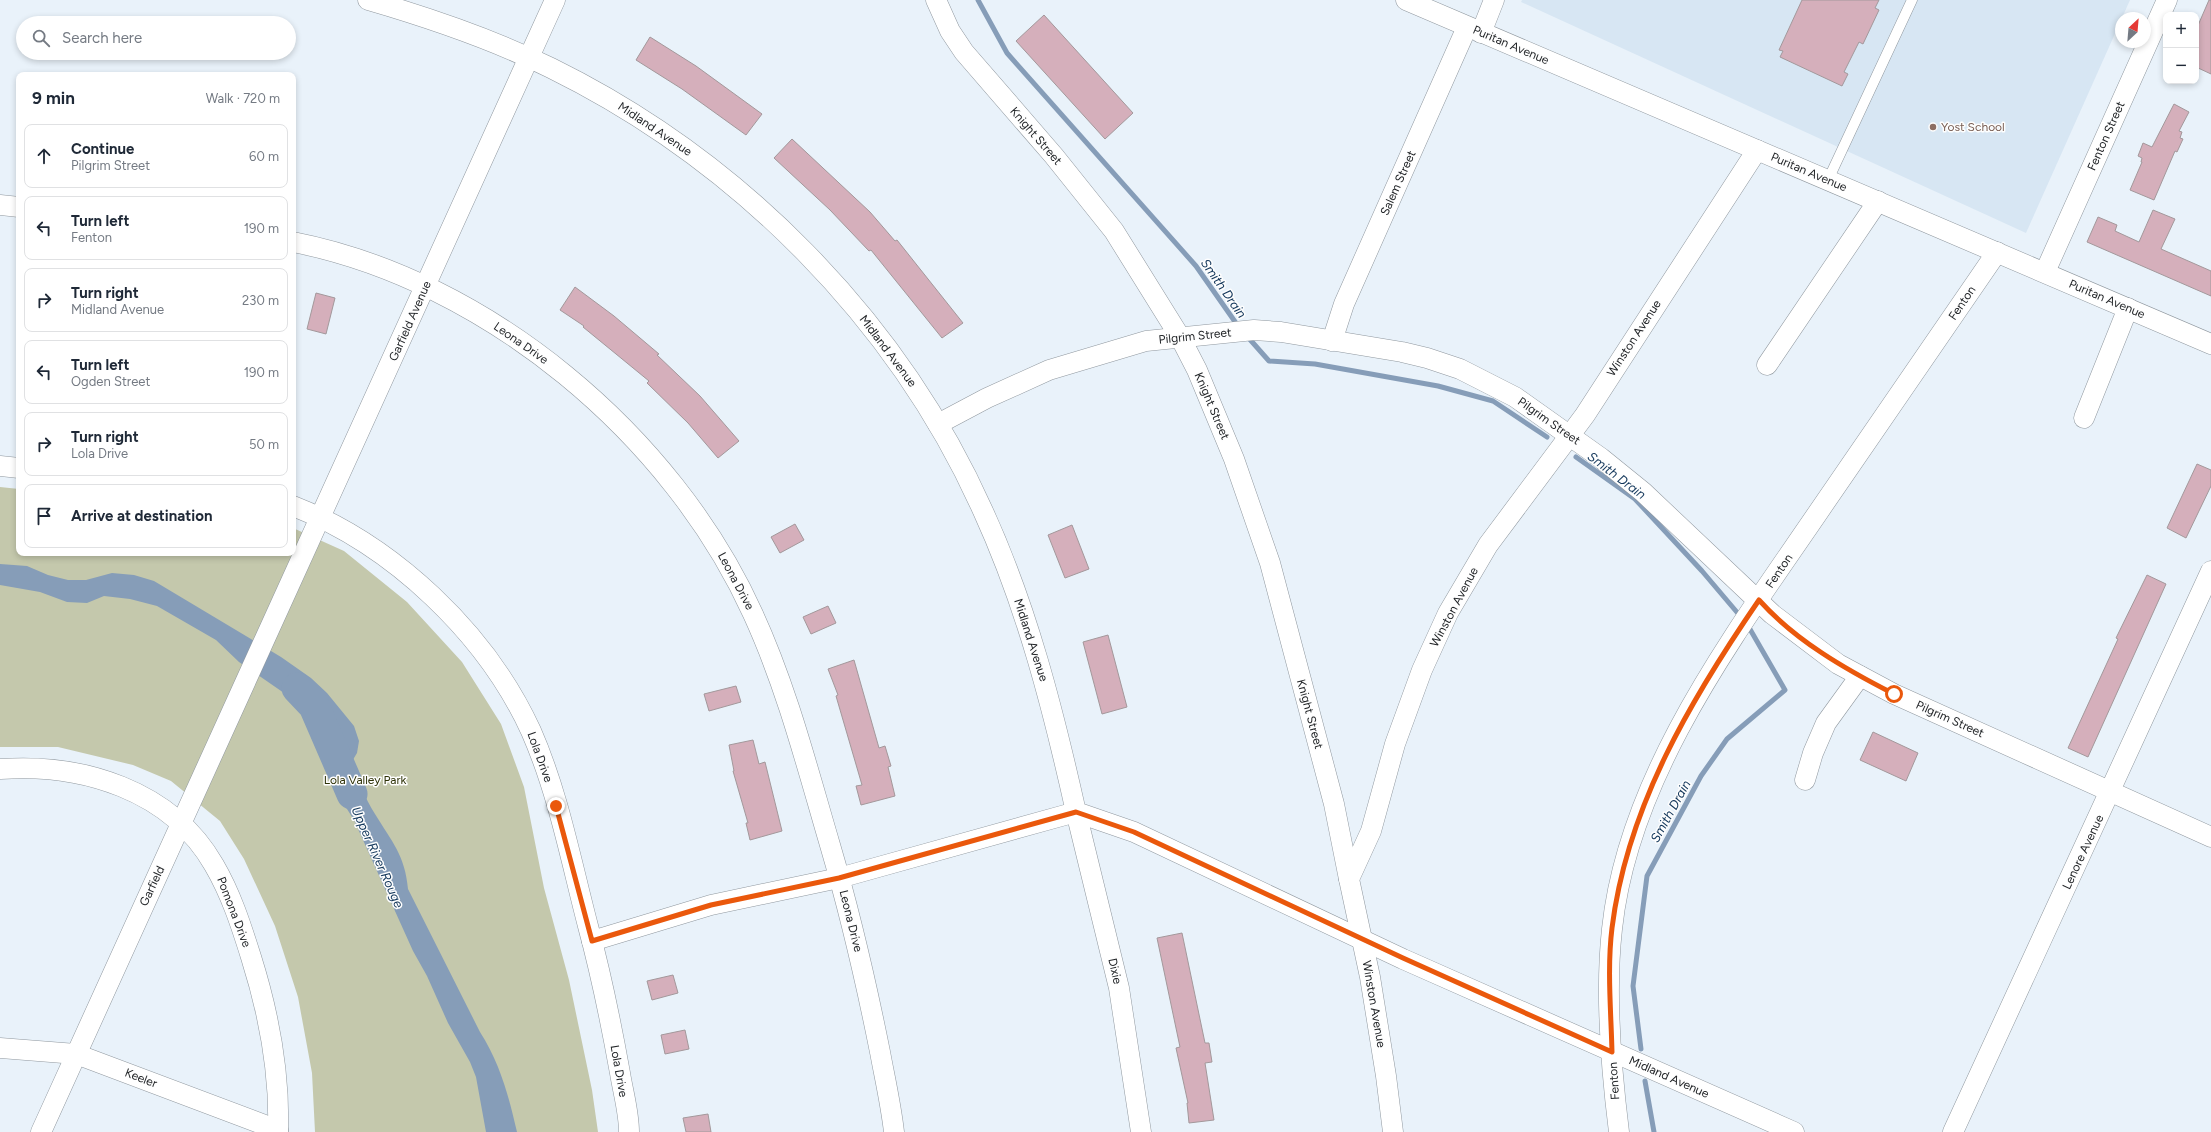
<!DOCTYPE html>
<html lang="en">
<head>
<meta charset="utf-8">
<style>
  :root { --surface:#fff; --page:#f6f6f7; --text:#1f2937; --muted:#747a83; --line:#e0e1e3 }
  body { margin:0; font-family:Figtree,sans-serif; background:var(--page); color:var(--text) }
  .controls { position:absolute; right:12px; top:12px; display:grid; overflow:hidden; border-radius:8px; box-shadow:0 2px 6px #0003 }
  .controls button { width:36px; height:36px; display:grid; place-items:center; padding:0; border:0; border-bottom:1px solid var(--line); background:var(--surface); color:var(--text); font:20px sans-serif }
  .compass { position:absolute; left:2115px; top:12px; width:36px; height:36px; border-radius:50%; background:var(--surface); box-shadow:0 2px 6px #0003; rotate:26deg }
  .stop { position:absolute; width:12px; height:12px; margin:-9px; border:3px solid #ea580c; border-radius:50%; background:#fff }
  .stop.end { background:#ea580c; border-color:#fff; box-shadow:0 1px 4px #0008 }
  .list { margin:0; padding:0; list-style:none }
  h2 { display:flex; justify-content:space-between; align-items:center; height:52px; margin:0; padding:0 16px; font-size:17px }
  h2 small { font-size:13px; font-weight:400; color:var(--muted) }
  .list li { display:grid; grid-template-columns:26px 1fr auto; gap:12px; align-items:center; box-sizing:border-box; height:64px; margin:0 8px 8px; padding:0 8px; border:1px solid var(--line); border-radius:8px }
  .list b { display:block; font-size:15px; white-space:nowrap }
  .list p { margin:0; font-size:13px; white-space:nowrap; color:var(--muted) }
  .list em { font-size:13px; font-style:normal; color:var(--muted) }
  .icon { flex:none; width:22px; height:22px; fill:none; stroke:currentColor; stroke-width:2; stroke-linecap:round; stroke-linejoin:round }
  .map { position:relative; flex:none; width:2211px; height:1132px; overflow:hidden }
  .search { position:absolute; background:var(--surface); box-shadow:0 2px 6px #0003; left:16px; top:16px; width:280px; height:44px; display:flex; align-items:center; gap:10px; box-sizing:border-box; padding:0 14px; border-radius:22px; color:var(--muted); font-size:15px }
  .panel { position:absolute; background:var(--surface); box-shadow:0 2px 6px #0003; left:16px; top:72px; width:280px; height:484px; border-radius:8px }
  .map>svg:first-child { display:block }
</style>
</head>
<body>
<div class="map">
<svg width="2211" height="1132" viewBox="0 0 2211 1132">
  <rect width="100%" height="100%" fill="#e9f2fa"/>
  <polygon fill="#d7e6f3" points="1522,0 2130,0 2026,233 1521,2"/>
  <polygon fill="#c4c8ac" points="0,487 19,489 19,553 293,553 293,528 344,551 407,602 462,662 501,724 524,787 544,888 569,980 592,1090 598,1132 315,1132 312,1073 298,997 275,926 244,859 220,821 171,781 133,765 58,747 0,747"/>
  <path fill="#869db8" d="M0 564 27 566 48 575 68 580H86L112 573 134 575 154 581 281 657 311 678 327 693 354 726 359 741 357 753 351 763C358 781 365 798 375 814 392 842 405 855 408 889L480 1032C500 1063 509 1097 517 1132H486L476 1077 470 1062 448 1023 427 976 413 951 354 820 333 787 330 775 337 749 334 736 310 711 239 662 216 640 157 606 130 599 104 596 87 603 67 602 40 592 0 585Z"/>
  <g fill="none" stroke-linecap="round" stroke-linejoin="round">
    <g stroke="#869db8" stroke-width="5">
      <polyline points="978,0 1007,53 1196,266 1238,326"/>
      <polyline points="1246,335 1269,361 1315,364 1438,386 1493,401 1547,437"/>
      <polyline points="1576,457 1635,499 1702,571 1741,617"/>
      <polyline points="1641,1049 1633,986 1647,876 1701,776 1727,739 1785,690 1747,624"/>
      <polyline points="1645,1081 1654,1132"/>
    </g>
    <polyline stroke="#869db8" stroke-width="31" points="297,688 314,706 352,794"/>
  </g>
  <g fill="#d5afbb" stroke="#a3989b">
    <polygon points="1802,0 1879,0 1875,8 1879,10 1863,44 1859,42 1844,72 1848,74 1842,86 1780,57 1783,51 1779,50"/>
    <polygon points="2209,0 2211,0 2211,74 2196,67 2196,30"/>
    <polygon points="1044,15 1133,113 1105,139 1016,41"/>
    <polygon points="650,37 696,66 762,114 746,135 682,89 636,60"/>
    <polygon points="2174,104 2189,112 2179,131 2182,132 2180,138 2183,139 2177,152 2175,151 2154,200 2130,190 2142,162 2141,162 2142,158 2138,156 2143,143 2152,147"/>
    <polygon points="792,139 870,212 895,241 897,240 963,323 942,338 871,250 869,251 830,210 774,158"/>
    <polygon points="2153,210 2175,219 2161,249 2211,271 2211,296 2087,242 2098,217 2117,225 2115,231 2139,242"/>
    <polygon points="575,287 614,316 659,354 657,355 700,396 739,441 718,458 688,423 647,383 649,381 583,327 584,326 560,310"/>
    <polygon points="316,293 335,298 326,334 307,329"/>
    <polygon points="2197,464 2211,470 2211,486 2186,538 2167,528"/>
    <polygon points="795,524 804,540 780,553 771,537"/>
    <polygon points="1072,525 1089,569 1065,578 1048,535"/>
    <polygon points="2147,575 2166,584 2088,757 2068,748 2118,639 2116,638"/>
    <polygon points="828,606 836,623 811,634 803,617"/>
    <polygon points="1108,635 1127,707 1102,714 1083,642"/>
    <polygon points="854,660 879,748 885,746 891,766 888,767 895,796 861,805 856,786 862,785 836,696 838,695 828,669"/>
    <polygon points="736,686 741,702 709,711 704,694"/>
    <polygon points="1873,732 1918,753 1906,781 1860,760"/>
    <polygon points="753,740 759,764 765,762 782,831 750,840 746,823 748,823 733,771 734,771 729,745"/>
    <polygon points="1182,933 1205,1043 1209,1043 1212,1062 1205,1063 1214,1120 1189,1123 1187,1103 1188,1103 1176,1048 1180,1047 1157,938"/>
    <polygon points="673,975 678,993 652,1000 647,981"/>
    <polygon points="685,1030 689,1049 665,1054 661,1035"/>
    <polygon points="708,1114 711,1132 686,1132 683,1118"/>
  </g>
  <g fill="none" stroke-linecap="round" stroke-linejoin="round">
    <g stroke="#90989f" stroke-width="11">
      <polyline id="service" points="1828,180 1912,0"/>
    </g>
    <g stroke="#90989f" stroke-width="21">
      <g id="minor">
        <path d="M368 0C430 18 492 39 551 68 738 160 897 319 983 511 1027 607 1053 709 1076 812L1134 832 1403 959 1794 1132"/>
        <polyline points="936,0 950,31 964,52 1054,156 1114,231 1180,337 1197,370 1234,459 1270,563 1334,804 1349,879"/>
        <polyline points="1406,0 2211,344"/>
        <polyline points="1481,33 1494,0"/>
        <polyline points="0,205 19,207"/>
        <path d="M293 242C487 280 672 435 753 614 787 688 807 767 830 845 850 913 866 982 880 1052 885 1079 891 1105 894 1132"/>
        <polyline points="2045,272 2167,0"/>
        <polyline points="1332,341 1344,304 1467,27"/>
        <polyline points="1767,365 1878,201"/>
        <polyline points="2084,418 2128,308"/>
        <polyline points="938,424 987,398 1049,370 1146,341 1254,330 1281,332 1402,352 1427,358 1460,369 1515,397 1601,458 1643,492 1772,614 1838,664 1894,694 2211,837"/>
        <polyline points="0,466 19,468"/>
        <path d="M293 506C393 545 486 633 531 731 558 792 571 861 588 926 601 974 611 1023 620 1073 623 1092 629 1112 629 1132"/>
        <path d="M0 769C82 763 171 790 214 865 231 894 241 925 251 957 269 1014 280 1072 278 1132"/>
        <polyline points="1805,780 1813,753 1826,723 1860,676"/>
        <polyline points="592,941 711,905 839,878 1076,812 1119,988 1141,1132"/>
        <polyline points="0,1048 76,1054 278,1130"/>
        <polyline points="41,1132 555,0"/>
        <polyline points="1393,1132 1386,1076 1370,977 1349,879 1371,831 1395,744 1422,670 1448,613 1488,545 1585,415 1757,150"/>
        <path d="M1619 1132C1611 1068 1605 992 1612 929 1628 776 1733 637 1817 514 1877 427 1937 339 1997 252"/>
        <polyline points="1953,1132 2211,571"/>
      </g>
    </g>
    <use href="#service" stroke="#fff" stroke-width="10"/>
    <use href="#minor" stroke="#fff" stroke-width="20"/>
  </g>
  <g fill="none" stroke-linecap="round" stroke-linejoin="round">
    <path stroke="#ea580c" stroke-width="5" d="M556 806 592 941 711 905 839 878 1076 812 1134 832 1403 958 1612 1052C1611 1011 1607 968 1612 928 1627 807 1691 699 1759 600 1796 641 1845 669 1894 694"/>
  </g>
  <circle fill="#8d6e63" stroke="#fefefe" stroke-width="1.5" cx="1933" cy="127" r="4"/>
  <g text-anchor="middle" stroke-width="3" stroke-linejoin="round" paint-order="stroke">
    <g font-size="12" fill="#222528" stroke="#fefefe">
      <text transform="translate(1511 45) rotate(23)" y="4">Puritan Avenue</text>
      <text transform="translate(655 129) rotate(34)" y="4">Midland Avenue</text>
      <text transform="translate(1036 136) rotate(49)" y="4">Knight Street</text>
      <text transform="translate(2106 136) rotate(-66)" y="4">Fenton Street</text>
      <text transform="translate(1809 172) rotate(23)" y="4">Puritan Avenue</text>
      <text transform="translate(1398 183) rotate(-66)" y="4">Salem Street</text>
      <text transform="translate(2107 299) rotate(23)" y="4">Puritan Avenue</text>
      <text transform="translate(1962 303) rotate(-56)" y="4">Fenton</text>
      <text transform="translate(410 321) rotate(-66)" y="4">Garfield Avenue</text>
      <text transform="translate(1195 336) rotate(-6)" y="4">Pilgrim Street</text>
      <text transform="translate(1634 338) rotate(-57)" y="4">Winston Avenue</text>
      <text transform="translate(521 343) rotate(35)" y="4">Leona Drive</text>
      <text transform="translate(888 351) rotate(53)" y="4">Midland Avenue</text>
      <text transform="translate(1212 406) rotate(67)" y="4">Knight Street</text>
      <text transform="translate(1549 421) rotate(35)" y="4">Pilgrim Street</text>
      <text transform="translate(1779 571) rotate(-56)" y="4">Fenton</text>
      <text transform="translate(736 581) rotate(62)" y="4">Leona Drive</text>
      <text transform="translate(1454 607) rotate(-62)" y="4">Winston Avenue</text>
      <text transform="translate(1031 640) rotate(72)" y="4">Midland Avenue</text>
      <text transform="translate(1310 714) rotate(75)" y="4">Knight Street</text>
      <text transform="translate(1950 719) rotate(24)" y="4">Pilgrim Street</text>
      <text transform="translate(540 757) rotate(70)" y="4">Lola Drive</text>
      <text transform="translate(2083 852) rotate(-65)" y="4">Lenore Avenue</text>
      <text transform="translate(152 886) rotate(-65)" y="4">Garfield</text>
      <text transform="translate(234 912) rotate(69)" y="4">Pomona Drive</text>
      <text transform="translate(851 921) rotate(76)" y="4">Leona Drive</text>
      <text transform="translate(1115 971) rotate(77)" y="4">Dixie</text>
      <text transform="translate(1374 1004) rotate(80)" y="4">Winston Avenue</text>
      <text transform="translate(619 1071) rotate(80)" y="4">Lola Drive</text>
      <text transform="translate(1669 1077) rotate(24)" y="4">Midland Avenue</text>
      <text transform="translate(141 1078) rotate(21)" y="4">Keeler</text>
      <text transform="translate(1614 1081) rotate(-94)" y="4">Fenton</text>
    </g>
    <g font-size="12" fill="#785e54" stroke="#fefefe" text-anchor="start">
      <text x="1941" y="131">Yost School</text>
    </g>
    <g font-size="12" fill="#2e3207" stroke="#fefefe">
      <text x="365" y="784">Lola Valley Park</text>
    </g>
    <g font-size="13" font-style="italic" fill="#13375b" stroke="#fefefe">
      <text transform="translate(1224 288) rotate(55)" y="5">Smith Drain</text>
      <text transform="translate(1617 475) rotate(37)" y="5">Smith Drain</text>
      <text transform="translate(1670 811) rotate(-61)" y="5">Smith Drain</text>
      <text transform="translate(378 857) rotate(66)" y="5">Upper River Rouge</text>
    </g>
  </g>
</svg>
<div class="controls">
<button>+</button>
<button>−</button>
</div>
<svg class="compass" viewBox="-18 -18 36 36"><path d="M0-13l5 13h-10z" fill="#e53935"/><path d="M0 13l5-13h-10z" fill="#747a83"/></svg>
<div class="stop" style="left:1894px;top:694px"></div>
<div class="stop end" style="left:556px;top:806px"></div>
<div class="search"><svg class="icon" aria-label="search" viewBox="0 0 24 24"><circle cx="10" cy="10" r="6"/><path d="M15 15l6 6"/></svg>Search here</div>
<section class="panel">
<h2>9 min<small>Walk · 720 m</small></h2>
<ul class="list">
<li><svg class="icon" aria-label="ahead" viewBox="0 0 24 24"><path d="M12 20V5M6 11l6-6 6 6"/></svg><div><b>Continue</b><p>Pilgrim Street</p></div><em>60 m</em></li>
<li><svg class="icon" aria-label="left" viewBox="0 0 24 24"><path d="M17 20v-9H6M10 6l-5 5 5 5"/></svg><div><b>Turn left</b><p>Fenton</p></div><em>190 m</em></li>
<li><svg class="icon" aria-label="right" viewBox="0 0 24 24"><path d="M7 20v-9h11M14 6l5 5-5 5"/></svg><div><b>Turn right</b><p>Midland Avenue</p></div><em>230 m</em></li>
<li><svg class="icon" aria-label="left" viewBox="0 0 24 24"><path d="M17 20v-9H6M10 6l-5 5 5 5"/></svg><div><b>Turn left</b><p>Ogden Street</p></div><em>190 m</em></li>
<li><svg class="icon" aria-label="right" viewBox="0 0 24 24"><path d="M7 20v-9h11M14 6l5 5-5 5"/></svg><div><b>Turn right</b><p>Lola Drive</p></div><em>50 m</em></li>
<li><svg class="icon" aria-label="arrive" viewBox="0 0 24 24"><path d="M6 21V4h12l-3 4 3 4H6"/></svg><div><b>Arrive at destination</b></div></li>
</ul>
</section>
</div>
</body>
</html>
